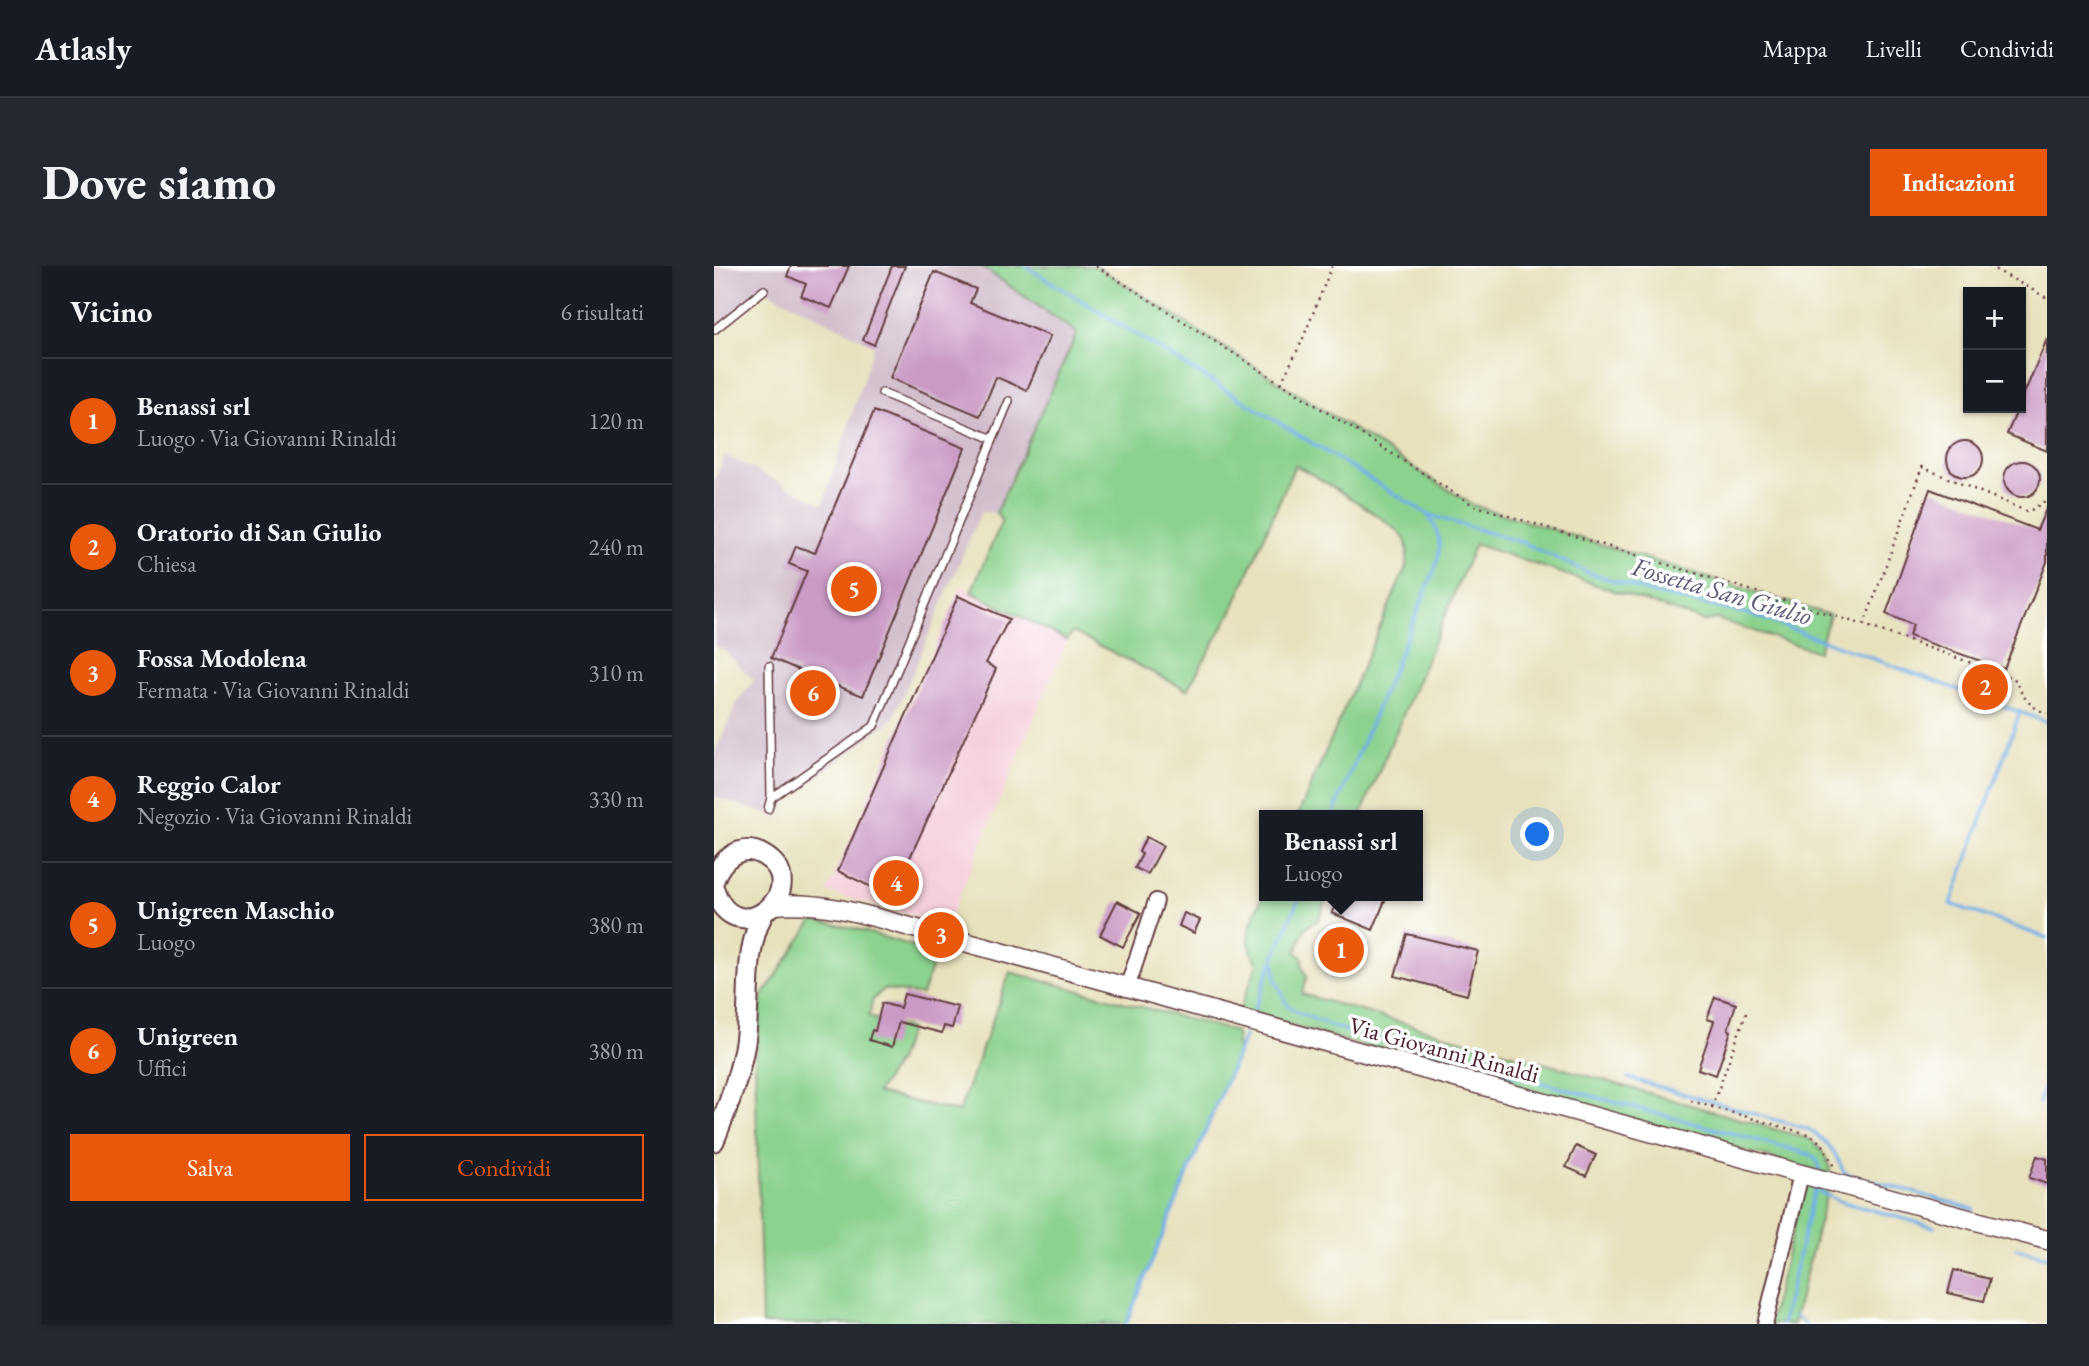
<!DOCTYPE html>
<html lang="it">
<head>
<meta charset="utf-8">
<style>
  :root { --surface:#171b24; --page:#242831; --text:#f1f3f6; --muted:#9ea1a6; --line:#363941; --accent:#ea580c }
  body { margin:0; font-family:"EB Garamond",serif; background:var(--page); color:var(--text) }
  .controls { position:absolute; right:21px; top:21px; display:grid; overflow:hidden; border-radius:0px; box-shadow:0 2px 5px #0004 }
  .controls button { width:63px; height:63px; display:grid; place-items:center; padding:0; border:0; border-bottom:2px solid var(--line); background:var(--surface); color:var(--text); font:35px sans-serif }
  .you { position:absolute; left:824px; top:569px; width:24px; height:24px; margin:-18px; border:5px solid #fff; border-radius:50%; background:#1a73e8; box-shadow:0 0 0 10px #1a73e833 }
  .badge { display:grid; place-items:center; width:46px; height:46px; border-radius:50%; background:var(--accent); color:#fff; font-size:23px; font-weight:700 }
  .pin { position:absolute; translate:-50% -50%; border:4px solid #fff; box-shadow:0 2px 7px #0006 }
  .popup { position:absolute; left:545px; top:544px; width:164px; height:91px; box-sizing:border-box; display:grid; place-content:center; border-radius:0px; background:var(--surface); filter:drop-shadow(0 2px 5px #0005); font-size:23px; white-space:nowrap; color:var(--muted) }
  .popup b { font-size:26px; color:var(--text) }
  .popup::after { content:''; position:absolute; left:50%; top:100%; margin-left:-14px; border:14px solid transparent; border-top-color:var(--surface) }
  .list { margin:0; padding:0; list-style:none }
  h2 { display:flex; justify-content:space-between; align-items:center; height:91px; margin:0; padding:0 28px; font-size:30px }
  h2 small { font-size:23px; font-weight:400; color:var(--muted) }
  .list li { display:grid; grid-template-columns:46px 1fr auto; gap:21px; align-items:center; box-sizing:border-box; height:126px; padding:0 28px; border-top:2px solid var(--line) }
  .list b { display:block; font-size:26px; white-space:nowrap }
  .list p { margin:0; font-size:23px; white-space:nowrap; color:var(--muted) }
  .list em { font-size:23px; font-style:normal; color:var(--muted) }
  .actions { display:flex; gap:14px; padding:21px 28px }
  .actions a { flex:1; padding:16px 0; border:2px solid var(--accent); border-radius:0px; text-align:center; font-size:24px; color:var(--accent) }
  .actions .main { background:var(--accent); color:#fff }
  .map { position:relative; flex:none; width:1333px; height:1058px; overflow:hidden; border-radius:0px }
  header { display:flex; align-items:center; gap:42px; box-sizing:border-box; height:98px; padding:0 35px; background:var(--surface); border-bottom:2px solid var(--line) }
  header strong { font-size:33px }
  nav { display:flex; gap:38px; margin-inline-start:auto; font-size:24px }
  .intro { display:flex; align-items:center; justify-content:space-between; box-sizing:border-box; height:168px; padding:0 42px }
  h1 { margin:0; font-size:49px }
  .button { padding:18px 32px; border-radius:0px; background:var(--accent); color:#fff; font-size:24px; font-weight:700 }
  main { display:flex; gap:42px; padding:0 42px }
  aside { flex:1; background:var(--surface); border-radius:0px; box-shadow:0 2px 5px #0004 }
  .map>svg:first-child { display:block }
</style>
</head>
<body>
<header>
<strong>Atlasly</strong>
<nav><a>Mappa</a><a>Livelli</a><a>Condividi</a></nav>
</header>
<div class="intro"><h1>Dove siamo</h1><a class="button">Indicazioni</a></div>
<main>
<aside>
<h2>Vicino<small>6 risultati</small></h2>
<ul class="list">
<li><span class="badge">1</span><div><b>Benassi srl</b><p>Luogo · Via Giovanni Rinaldi</p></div><em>120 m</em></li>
<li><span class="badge">2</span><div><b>Oratorio di San Giulio</b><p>Chiesa</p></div><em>240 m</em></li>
<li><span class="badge">3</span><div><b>Fossa Modolena</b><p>Fermata · Via Giovanni Rinaldi</p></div><em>310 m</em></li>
<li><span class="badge">4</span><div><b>Reggio Calor</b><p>Negozio · Via Giovanni Rinaldi</p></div><em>330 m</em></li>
<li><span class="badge">5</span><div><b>Unigreen Maschio</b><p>Luogo</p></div><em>380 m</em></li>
<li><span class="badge">6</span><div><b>Unigreen</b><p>Uffici</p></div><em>380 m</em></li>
</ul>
<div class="actions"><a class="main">Salva</a><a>Condividi</a></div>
</aside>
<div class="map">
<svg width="1333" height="1058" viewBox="0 0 1333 1058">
  <rect width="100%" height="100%" fill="#fff"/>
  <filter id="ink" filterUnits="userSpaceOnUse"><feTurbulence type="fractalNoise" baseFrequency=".0143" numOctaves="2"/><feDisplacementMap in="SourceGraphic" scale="14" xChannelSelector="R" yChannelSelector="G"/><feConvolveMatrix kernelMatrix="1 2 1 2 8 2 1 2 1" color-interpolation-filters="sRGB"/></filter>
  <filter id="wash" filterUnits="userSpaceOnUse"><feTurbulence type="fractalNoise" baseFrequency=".00686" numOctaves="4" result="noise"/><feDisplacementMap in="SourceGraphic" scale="28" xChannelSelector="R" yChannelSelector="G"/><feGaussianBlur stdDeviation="1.57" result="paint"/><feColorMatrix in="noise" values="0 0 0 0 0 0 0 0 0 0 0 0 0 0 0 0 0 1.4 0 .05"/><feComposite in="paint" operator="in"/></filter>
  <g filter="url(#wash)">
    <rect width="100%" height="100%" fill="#e8e1bd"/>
    <polygon fill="#f5cfda" points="247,320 353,374 233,659 113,626"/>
    <polygon fill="#d1bdcb" points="0,0 267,0 363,67 282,247 267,246 179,453 77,531 64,551 0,531 0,489 23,437 40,414 9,384 0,379 0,215 11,189 109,238 160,79 50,24 0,64"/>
    <g fill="#8bd28e" stroke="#6a785c" stroke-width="2">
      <path d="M267 0H382L759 239 1116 349 1104 386 1003 353 990 355 761 278 647 549H584L692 301C693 292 695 282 691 274 685 259 600 209 581 199L518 345 473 424 359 366 353 374 257 326 288 255 282 247 363 67Z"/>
      <path d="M550 628 613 630 605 653 591 662 582 686 589 692 588 700 593 711 588 728 1095 873C1106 882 1117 893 1116 908L525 745 544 697C525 672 539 653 550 628Z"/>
      <polygon points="99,654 139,662 222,687 208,729 169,723 158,735 155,751 196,763 184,795 163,827 245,846 296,706 522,766 524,788 412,1058 48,1058 41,792 48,731"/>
      <polygon points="1091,916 1114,922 1079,1058 1055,1058"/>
    </g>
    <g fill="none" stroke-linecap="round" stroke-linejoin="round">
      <g stroke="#75b0e6" stroke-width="3.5">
        <path d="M311 0 713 248C726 265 728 280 722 300L619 549"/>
        <polyline points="715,249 810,277 870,305 941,328 1039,349 1333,456"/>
        <polyline points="1306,446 1237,638 1333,672"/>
        <path d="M586 630 560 691 562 714 572 737 579 744 619 761 1095 888C1102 893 1107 897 1105 906"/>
        <polyline points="540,744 558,697"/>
        <path d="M914 812 1094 863C1113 874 1122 886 1130 907L1260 943"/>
        <polyline points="1325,837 1333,811"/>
        <polyline points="1101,924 1125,935 1220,961"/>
        <polyline points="1296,954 1333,964"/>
        <polyline points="1302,982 1333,991"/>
        <polyline points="1081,1050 1091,1058"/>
        <polyline points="412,1058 531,769"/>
        <polyline points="1068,1058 1102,917"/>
      </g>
    </g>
    <g id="blocks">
      <g fill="#ca9ac5">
        <polygon points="77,0 135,0 117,42 87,30 92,18 73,10"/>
        <polygon points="178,0 191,0 160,79 149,74"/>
        <polygon points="220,6 262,23 256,37 336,70 313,124 282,111 266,150 176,112"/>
        <polygon points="1333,73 1333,185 1293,168 1304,142 1307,142 1307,135"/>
        <polygon points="160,145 251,182 149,430 124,420 116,439 77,423 85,404 57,392 93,305 75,298 82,280 101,287"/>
        <circle cx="1251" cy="193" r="18"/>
        <circle cx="1308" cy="213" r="18"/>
        <polygon points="1216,223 1323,264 1333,241 1333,296 1290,403 1283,400 1277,419 1287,423 1282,435 1258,427 1262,417 1259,416 1267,395 1195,370 1199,359 1172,348"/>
        <polygon points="244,330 295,353 272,397 282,403 178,631 124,605"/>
        <polygon points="432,571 449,580 434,608 421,602 428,588 425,586"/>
        <polygon points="624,630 665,630 672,632 659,664 618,647"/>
        <polygon points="403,635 427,647 409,681 386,669"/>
        <polygon points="470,647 486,654 480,667 465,660"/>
        <polygon points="609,666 652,683 645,703 601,686"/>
        <polygon points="693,668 764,685 753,729 681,710"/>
        <polygon points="190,728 244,741 238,762 230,760 228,767 185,756 178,781 155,774 158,764 161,765 168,737 186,742"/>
        <polygon points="1001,731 1022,738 1014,763 1017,765 1002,809 984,803 1000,755 993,753"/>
        <polygon points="862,880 882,889 872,910 852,901"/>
        <polygon points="1323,890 1333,893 1333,918 1315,912"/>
        <polygon points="1240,1004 1276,1013 1270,1035 1234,1027"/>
      </g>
    </g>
  </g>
  <g filter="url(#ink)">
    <use href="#blocks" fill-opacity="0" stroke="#623c41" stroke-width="2"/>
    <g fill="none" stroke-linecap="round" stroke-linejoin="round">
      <g stroke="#623c41" stroke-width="10">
        <g id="service">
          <polyline points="0,64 50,24"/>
          <polyline points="168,127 279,173"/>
          <polyline points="57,532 160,460 295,135"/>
          <polyline points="54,543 57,532 55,400"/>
        </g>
      </g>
      <g stroke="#623c41" stroke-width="18">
        <g id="minor">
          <polyline points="413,722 442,635"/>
          <polyline points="1051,1058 1087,908"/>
        </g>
      </g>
      <g stroke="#623c41" stroke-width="21">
        <path id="tertiary" d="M60 639C112 634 161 652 211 665L1087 908 1333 974"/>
      </g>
      <g stroke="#623c41" stroke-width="23">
        <g id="secondary">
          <path d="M0 614C7 593 27 576 49 589 103 620 22 692 0 623"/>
          <path d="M0 875C13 843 25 812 31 777 37 735 29 687 49 648"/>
        </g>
      </g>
      <g stroke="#623c41" stroke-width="2.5" stroke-dasharray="2 5" stroke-linecap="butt">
        <path d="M382 0 759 239 1150 359 1300 412C1308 429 1314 441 1333 447"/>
        <polyline points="1275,0 1333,32"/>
        <polyline points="567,117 588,75 618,0"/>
        <polyline points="1150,359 1208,201 1314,246 1333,234"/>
        <polyline points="977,835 1097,869 1109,879 1121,903"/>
        <polyline points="998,841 1033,745"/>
      </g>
      <use href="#service" stroke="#fff" stroke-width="7"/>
      <use href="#minor" stroke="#fff" stroke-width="14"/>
      <use href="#tertiary" stroke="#fff" stroke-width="18"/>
      <use href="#secondary" stroke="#fff" stroke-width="19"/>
    </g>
  </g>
  <g text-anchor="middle" stroke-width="7" stroke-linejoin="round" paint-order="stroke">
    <g font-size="24" fill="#4a1f2b" stroke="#fff">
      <text transform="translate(730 784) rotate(15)" y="8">Via Giovanni Rinaldi</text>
    </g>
    <g font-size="26" font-style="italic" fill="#5b5976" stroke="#fff">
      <text transform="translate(1008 325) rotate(16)" y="9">Fossetta San Giulio</text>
    </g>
  </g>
</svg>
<div class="controls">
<button>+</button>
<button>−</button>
</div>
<div class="you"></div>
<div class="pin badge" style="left:627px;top:684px">1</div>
<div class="popup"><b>Benassi srl</b>Luogo</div>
<div class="pin badge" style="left:1271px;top:421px">2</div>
<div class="pin badge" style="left:227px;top:669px">3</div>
<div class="pin badge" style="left:182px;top:617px">4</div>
<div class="pin badge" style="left:140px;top:323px">5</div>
<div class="pin badge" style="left:99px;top:427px">6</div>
</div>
</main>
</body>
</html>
